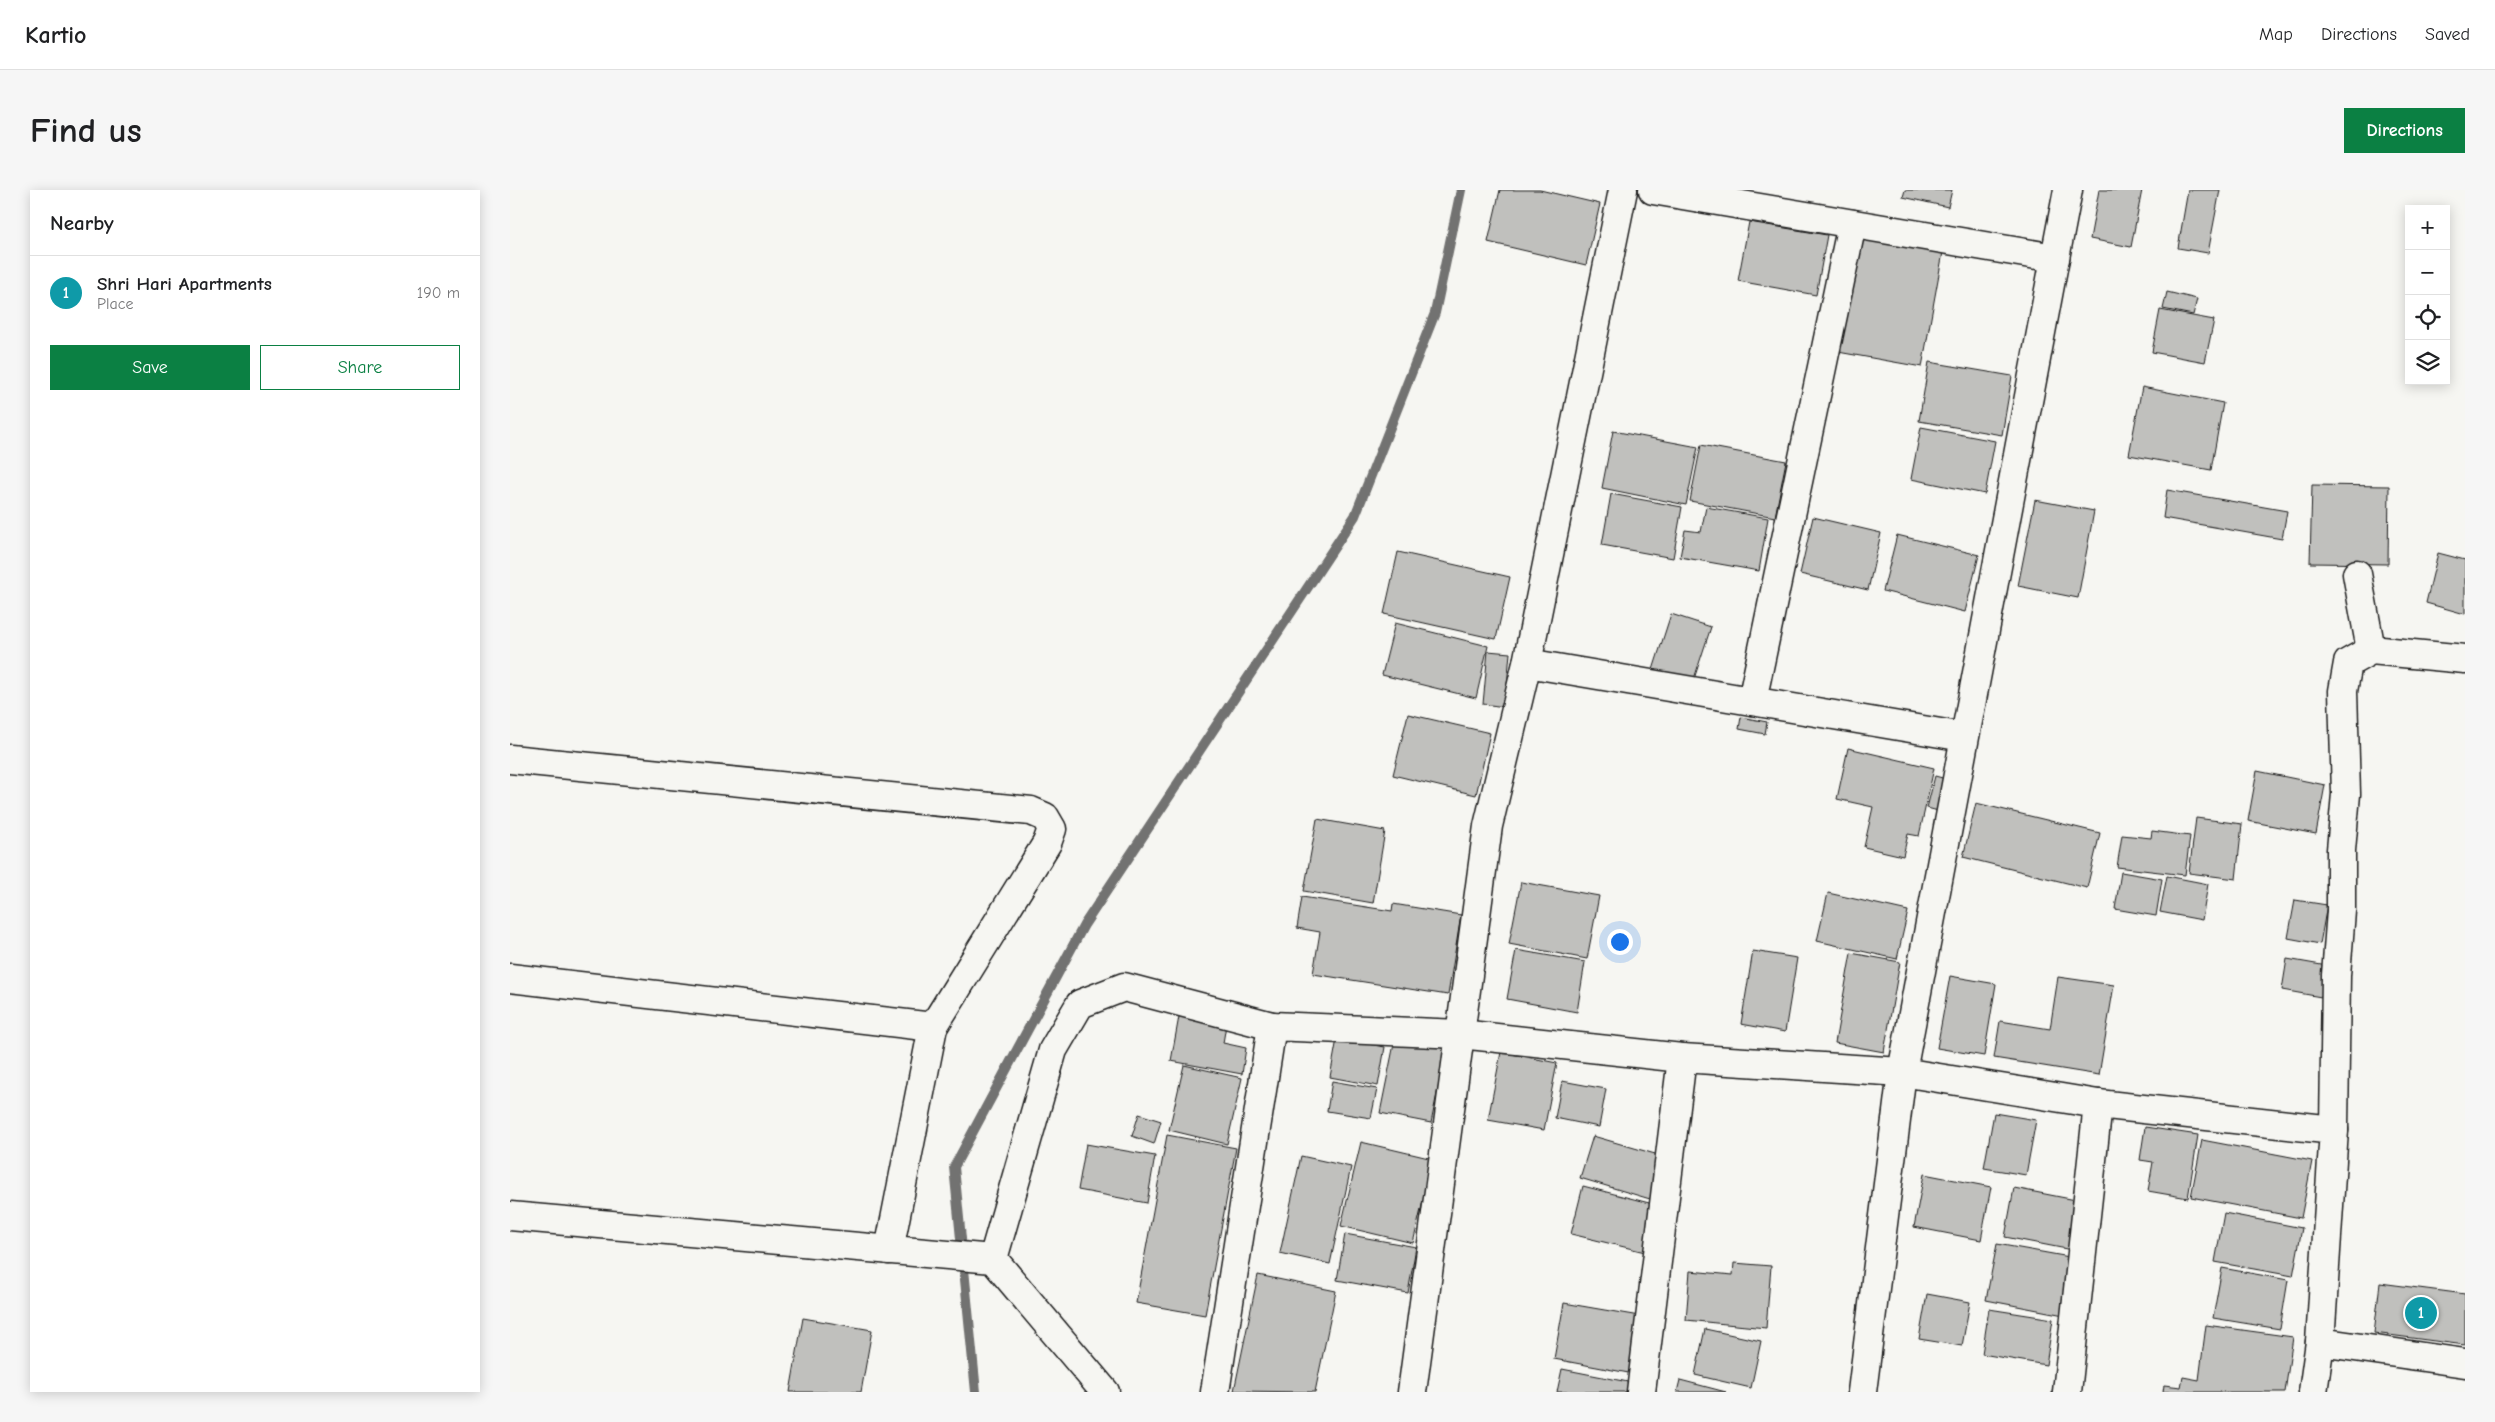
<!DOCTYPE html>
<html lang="en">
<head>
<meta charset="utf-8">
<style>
  :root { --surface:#fff; --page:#f6f6f6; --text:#202124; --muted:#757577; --line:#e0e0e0; --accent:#0b8043 }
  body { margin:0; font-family:"Comic Neue",sans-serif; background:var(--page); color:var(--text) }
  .controls { position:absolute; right:15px; top:15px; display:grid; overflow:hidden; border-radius:0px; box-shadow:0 2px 12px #0003 }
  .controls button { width:45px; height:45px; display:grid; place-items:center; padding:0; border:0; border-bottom:1px solid var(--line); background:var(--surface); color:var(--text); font:25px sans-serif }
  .you { position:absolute; left:1109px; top:751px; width:18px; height:18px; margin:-12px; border:4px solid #fff; border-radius:50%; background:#1a73e8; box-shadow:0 0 0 8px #1a73e833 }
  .badge { display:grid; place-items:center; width:32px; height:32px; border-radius:50%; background:var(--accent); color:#fff; font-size:16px; font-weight:700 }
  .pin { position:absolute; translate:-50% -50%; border:2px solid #fff; box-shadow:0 1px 5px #0006 }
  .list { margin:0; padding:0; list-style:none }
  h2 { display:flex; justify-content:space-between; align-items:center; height:65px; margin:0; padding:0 20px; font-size:21px }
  h2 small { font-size:16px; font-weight:400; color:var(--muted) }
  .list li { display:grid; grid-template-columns:32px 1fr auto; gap:15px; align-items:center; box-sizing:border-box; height:75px; padding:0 20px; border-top:1px solid var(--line) }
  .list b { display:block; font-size:19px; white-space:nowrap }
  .list p { margin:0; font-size:16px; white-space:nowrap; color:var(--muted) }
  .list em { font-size:16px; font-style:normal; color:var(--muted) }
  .actions { display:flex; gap:10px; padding:15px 20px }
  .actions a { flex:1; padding:11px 0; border:1px solid var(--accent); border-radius:0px; text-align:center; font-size:18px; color:var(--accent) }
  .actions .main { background:var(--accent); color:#fff }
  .icon { flex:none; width:28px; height:28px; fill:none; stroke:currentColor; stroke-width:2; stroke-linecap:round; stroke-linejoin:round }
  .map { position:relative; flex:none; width:1955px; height:1202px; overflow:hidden; border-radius:0px }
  header { display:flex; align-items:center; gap:30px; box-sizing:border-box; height:70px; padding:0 25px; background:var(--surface); border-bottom:1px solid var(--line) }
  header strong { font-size:24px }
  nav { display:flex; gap:28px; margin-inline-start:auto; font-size:18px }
  .intro { display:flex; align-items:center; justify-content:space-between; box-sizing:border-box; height:120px; padding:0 30px }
  h1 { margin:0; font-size:35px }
  .button { padding:12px 22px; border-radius:0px; background:var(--accent); color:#fff; font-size:18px; font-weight:700 }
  main { display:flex; gap:30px; padding:0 30px }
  aside { flex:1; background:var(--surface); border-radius:0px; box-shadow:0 2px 12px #0003 }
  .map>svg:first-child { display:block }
</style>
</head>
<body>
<header>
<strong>Kartio</strong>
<nav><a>Map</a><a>Directions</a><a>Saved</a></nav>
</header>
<div class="intro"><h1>Find us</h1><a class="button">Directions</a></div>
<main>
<aside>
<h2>Nearby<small></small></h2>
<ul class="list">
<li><span class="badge" style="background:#0f9aa8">1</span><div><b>Shri Hari Apartments</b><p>Place</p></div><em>190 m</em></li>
</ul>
<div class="actions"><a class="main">Save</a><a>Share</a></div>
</aside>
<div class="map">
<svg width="1955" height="1202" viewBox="0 0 1955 1202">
  <rect width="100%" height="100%" fill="#f6f6f2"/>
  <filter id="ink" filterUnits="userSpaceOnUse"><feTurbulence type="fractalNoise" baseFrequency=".02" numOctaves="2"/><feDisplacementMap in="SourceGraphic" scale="10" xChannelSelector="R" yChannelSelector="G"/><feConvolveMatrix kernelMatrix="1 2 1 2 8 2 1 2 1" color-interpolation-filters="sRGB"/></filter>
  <g filter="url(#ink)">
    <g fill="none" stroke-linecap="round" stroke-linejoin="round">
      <polyline stroke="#727271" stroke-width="10" points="466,1202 444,977 574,735 845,326 925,123 951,0"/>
    </g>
    <g fill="#c0c0bd" stroke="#1c1c1c">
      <polygon points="990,0 1030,0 1090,14 1076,75 978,52"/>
      <polygon points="1395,0 1442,0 1438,17 1393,7"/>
      <polygon points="1589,0 1632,0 1621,57 1580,49"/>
      <polygon points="1678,0 1710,0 1698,63 1668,58"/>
      <polygon points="1239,32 1317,45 1306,105 1228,91"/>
      <polygon points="1350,46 1433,62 1412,177 1328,162"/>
      <polygon points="1657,102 1687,109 1683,125 1653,119"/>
      <polygon points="1650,120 1704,130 1695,172 1642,162"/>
      <polygon points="1419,172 1502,186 1492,245 1409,231"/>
      <polygon points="1632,197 1713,213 1701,280 1619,265"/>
      <polygon points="1411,237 1485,251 1475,304 1401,289"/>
      <polygon points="1103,241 1188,257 1176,315 1092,298"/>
      <polygon points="1191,255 1276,271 1265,327 1180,311"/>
      <polygon points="1802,295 1879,296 1878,374 1800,373"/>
      <polygon points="1657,300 1777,321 1772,349 1653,328"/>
      <polygon points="1101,304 1172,317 1163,368 1092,355"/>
      <polygon points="1525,310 1584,321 1568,408 1508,396"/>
      <polygon points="1196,317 1258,328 1249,381 1170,367 1175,340 1191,342"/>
      <polygon points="1303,327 1371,343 1358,400 1290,384"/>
      <polygon points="1387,345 1469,365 1455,422 1373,401"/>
      <polygon points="888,362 1000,387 986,449 874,424"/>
      <polygon points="1928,363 1955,370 1955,424 1916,413"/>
      <polygon points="1161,424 1201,437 1182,495 1142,483"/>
      <polygon points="885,433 978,456 966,508 872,485"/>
      <polygon points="978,461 1000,463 995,517 973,514"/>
      <polygon points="898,524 980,543 966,605 883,585"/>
      <polygon points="1231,527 1257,532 1255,544 1229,539"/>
      <polygon points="1338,558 1424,578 1409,646 1398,644 1393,666 1354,657 1363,617 1327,609"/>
      <polygon points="1747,581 1815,595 1806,644 1738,631"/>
      <polygon points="1425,586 1440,590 1432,622 1417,618"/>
      <polygon points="1466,613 1590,643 1577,698 1453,667"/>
      <polygon points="1686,628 1732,634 1726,689 1679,683"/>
      <polygon points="807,629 875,641 863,713 794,701"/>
      <polygon points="1642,641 1680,646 1675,685 1607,677 1612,645 1641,648"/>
      <polygon points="1611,682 1652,689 1646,726 1605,719"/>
      <polygon points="1657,686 1698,694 1692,730 1650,722"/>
      <polygon points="1011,692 1089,706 1077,769 999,754"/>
      <polygon points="1318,703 1398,721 1387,769 1307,751"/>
      <polygon points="792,707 882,721 883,714 951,725 938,805 803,784 810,742 787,738"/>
      <polygon points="1785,710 1817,715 1810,754 1778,748"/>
      <polygon points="1006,760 1075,772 1067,822 997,809"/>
      <polygon points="1243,761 1287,768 1275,842 1231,834"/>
      <polygon points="1341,763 1390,772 1374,862 1325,853"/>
      <polygon points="1777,769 1817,776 1811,807 1772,800"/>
      <polygon points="1440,786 1486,794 1474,866 1427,858"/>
      <polygon points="1548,787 1604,795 1589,885 1484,868 1490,831 1540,839"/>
      <polygon points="670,821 717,829 713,853 736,858 732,884 661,871"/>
      <polygon points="886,844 937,854 921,933 870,923"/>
      <polygon points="827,849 875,857 868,896 820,887"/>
      <polygon points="991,862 1047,873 1034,940 978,930"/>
      <polygon points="674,875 732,888 717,954 659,940"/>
      <polygon points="822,891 867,899 861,928 817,921"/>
      <polygon points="1052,891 1096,899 1089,937 1045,928"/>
      <polygon points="1484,923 1526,930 1516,985 1474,978"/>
      <polygon points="629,924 651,931 644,954 622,946"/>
      <polygon points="1635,937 1688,945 1678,1008 1638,1001 1643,972 1630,970"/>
      <polygon points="657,945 726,958 695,1125 626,1113"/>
      <polygon points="1083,946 1152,966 1140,1009 1070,988"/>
      <polygon points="1692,950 1802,971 1791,1028 1681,1007"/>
      <polygon points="851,952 923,969 903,1053 831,1036"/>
      <polygon points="576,954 645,966 637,1013 568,1000"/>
      <polygon points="791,966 841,977 820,1074 770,1063"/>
      <polygon points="1414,984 1481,997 1471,1050 1404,1037"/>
      <polygon points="1073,996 1147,1015 1135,1062 1061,1044"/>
      <polygon points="1504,998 1576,1012 1567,1061 1495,1047"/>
      <polygon points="1714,1023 1792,1038 1783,1086 1705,1072"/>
      <polygon points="835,1044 906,1057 898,1103 827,1090"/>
      <polygon points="1487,1054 1565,1068 1554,1125 1476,1110"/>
      <polygon points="1224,1073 1261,1076 1256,1138 1176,1130 1180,1081 1223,1085"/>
      <polygon points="1712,1078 1778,1090 1770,1139 1703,1128"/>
      <polygon points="748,1085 826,1101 805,1202 724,1201"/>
      <polygon points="1870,1093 1955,1104 1955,1155 1864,1143"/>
      <polygon points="1417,1104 1460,1112 1452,1156 1409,1149"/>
      <polygon points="1054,1113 1135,1127 1124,1184 1044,1169"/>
      <polygon points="1479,1119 1543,1129 1536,1175 1472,1164"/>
      <polygon points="293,1128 362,1140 351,1202 280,1202"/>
      <polygon points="1696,1135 1783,1147 1775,1202 1653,1202 1654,1195 1671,1197 1673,1187 1689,1190"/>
      <polygon points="1195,1139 1251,1151 1241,1198 1185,1185"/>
      <polygon points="1052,1179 1118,1192 1117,1202 1047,1202"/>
      <polygon points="1170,1190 1216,1202 1167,1202"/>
    </g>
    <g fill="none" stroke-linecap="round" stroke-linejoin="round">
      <g stroke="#1c1c1c" stroke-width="31">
        <g id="street">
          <polyline points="1143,0 1545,68 1392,882 1352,1202"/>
          <polyline points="1545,68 1558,0"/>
          <polyline points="1847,384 1861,460"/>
          <polyline points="1017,473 1454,547"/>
          <polyline points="1242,511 1342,34"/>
          <polyline points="0,569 521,621 535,627 542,639 537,653 423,837 379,1060"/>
          <polyline points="0,788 423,837"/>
          <polyline points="1824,940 1826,785 1831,721 1831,660 1836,604 1833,501 1838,473 1861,460 1955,469"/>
          <polyline points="0,1026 483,1069 595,1202"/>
          <polyline points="483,1069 543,860 570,814 614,797 762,836"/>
          <polyline points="1810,1152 1955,1173"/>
          <polyline points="705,1202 762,836 950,844 1172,868 1392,882 1588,914 1824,940 1810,1152 1803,1202"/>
          <polyline points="902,1202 978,636 1017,473 1113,0"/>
          <polyline points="1131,1202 1172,868"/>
          <polyline points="1557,1202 1588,914"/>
        </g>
      </g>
      <use href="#street" stroke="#f6f6f2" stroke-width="28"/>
    </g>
  </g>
</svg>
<div class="controls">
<button>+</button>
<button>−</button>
<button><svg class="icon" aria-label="locate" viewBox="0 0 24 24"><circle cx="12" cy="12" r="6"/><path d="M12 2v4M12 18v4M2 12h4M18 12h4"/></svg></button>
<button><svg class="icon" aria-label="layers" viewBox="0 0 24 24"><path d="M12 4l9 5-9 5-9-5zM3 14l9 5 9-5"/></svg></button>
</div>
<div class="you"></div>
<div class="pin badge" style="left:1911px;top:1123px;background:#0f9aa8">1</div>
</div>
</main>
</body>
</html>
